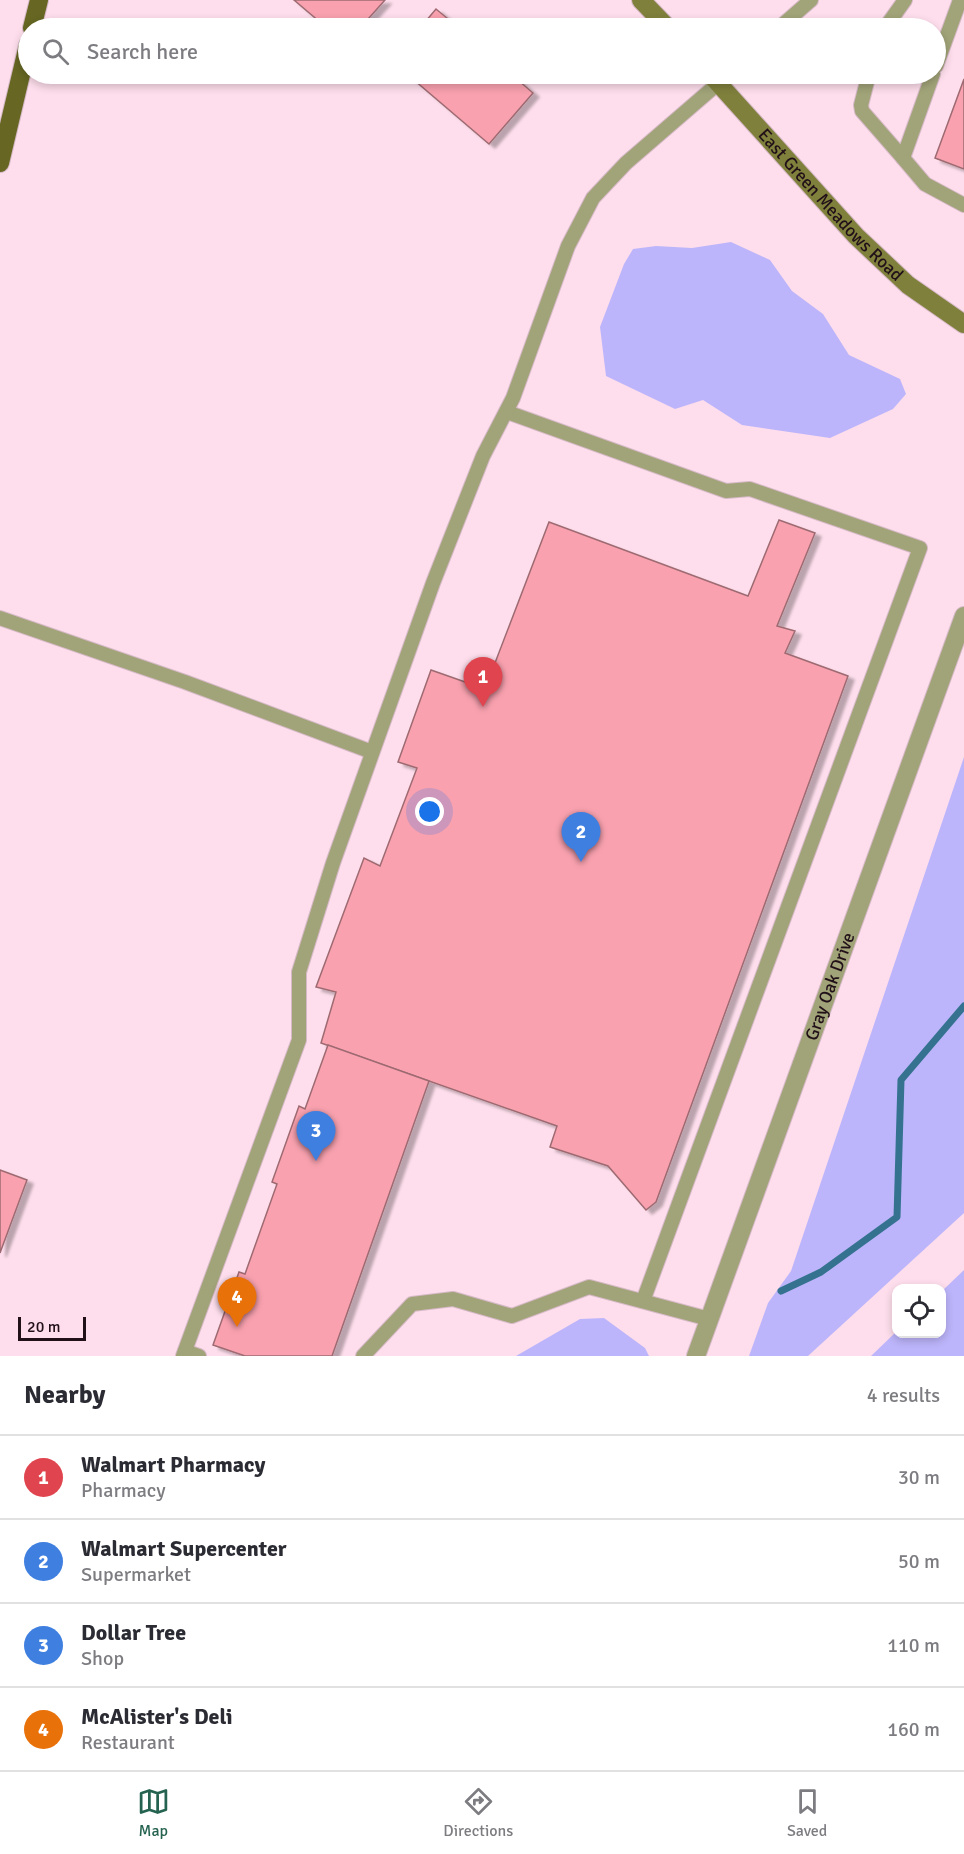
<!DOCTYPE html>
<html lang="en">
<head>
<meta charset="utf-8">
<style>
  :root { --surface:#fff; --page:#f7f7f7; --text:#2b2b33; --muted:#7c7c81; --line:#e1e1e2; --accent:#256350 }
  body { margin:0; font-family:Signika,sans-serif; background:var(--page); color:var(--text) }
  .controls { position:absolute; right:18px; bottom:18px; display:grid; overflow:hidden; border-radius:12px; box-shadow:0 3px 9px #0003 }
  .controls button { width:54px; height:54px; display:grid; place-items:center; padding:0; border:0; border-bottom:2px solid var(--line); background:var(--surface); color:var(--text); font:30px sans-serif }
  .scale { position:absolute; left:18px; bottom:15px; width:68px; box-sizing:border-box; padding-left:6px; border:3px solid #211018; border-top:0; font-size:16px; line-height:21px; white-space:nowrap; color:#211018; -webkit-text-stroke:4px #fedeec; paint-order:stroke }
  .you { position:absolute; left:430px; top:812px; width:21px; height:21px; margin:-15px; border:4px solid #fff; border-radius:50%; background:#1a73e8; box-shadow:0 0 0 9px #1a73e833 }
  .badge { display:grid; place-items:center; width:39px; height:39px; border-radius:50%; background:var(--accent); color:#fff; font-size:20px; font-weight:700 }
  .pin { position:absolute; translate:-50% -50px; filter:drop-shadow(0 2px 3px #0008) }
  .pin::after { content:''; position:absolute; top:32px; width:21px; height:18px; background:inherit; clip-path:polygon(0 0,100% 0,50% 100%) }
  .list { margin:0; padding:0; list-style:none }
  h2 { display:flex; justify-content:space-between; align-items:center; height:78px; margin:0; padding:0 24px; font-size:26px }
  h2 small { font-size:20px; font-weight:400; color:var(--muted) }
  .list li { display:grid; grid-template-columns:39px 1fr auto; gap:18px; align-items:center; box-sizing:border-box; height:84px; padding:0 24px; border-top:2px solid var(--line) }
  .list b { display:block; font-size:22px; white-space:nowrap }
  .list p { margin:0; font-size:20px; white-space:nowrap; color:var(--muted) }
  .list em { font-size:20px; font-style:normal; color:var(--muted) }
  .icon { flex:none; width:33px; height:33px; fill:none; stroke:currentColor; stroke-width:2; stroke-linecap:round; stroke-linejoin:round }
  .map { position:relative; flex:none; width:964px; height:1356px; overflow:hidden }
  .search { position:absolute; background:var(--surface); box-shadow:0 3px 9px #0003; left:18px; right:18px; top:18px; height:66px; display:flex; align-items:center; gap:15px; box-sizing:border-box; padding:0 21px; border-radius:33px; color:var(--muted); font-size:22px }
  .sheet { height:414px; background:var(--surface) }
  nav { display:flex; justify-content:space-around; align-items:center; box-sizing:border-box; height:84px; border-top:2px solid var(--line); background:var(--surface); font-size:16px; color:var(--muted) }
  nav a { display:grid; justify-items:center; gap:3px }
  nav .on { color:var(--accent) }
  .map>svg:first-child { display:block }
</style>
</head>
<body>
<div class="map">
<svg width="964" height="1356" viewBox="0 0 964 1356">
  <defs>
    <filter id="shadow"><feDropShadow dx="6" dy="4" stdDeviation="1.5" flood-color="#0004"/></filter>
  </defs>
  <rect width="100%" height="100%" fill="#fedeec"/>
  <g fill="#bdb5fb">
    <polygon points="731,242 770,260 792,291 823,314 849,355 900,379 906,394 893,409 830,438 742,425 703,400 675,409 606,376 600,327 624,264 633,249 656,246 692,248"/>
    <polygon points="964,757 964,1213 808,1356 749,1356 768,1303 791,1271"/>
    <polygon points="964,1270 964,1356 871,1356 896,1332 942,1334 942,1291"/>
    <polygon points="604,1318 645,1348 649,1356 516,1356 580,1319"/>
  </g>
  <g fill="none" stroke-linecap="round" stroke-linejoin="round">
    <polyline stroke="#357290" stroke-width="7" points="781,1291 821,1272 897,1217 901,1080 964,1006"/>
  </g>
  <g fill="#f9a1af" stroke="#9e6b72" stroke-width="1.5" filter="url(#shadow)">
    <polygon points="294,0 385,0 360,28 327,28"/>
    <polygon points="436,9 459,28 420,28"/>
    <polygon points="407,74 511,74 533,93 489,144"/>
    <polygon points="964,79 964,169 935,158"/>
    <polygon points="779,520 815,533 777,626 795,631 785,653 848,676 656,1202 646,1210 608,1166 550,1147 557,1126 321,1043 336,992 316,987 364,858 380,866 417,768 398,762 431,670 485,689 549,522 748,596"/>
    <polygon points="328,1045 429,1081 332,1356 245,1356 213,1345 239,1272 245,1274 277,1184 272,1182 299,1106 305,1109"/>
    <polygon points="0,1170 27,1180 0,1253"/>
  </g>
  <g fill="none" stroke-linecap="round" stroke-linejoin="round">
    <g stroke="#d6b9c6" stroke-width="16">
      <g id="lane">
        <polyline points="779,28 811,0"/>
        <polyline points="885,28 905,0"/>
        <polyline points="936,66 960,0"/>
        <polyline points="869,74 861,105 862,111 903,158 933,74"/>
        <polyline points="903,158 925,184 964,205"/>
        <polyline points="507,412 726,491 750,489 920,548 643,1301"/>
        <polyline points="0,618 185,682 372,752"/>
        <polyline points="185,1351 199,1356"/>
        <polyline points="183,1356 299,1040 299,972 333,863 433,583 483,456 513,398 568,246 593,198 626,163 729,74"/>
        <polyline points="363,1356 412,1304 453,1299 512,1316 589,1287 709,1319"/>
      </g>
    </g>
    <g stroke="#d6b9c6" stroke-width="20">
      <g id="street">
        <path id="s1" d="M696 1356 964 616"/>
      </g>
    </g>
    <g stroke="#d6b9c6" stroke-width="20">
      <g id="secondary">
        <polyline points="641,0 668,28"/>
        <path id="s2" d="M710 74 856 236 908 285 964 324"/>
      </g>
    </g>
    <g stroke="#d6b9c6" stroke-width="20">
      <g id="primary">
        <polyline points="32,28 39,0"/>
        <polyline points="0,163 28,45"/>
      </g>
    </g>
    <use href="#lane" stroke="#a1a378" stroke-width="14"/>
    <use href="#street" stroke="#a1a378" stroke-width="18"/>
    <use href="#secondary" stroke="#80803d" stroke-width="18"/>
    <use href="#primary" stroke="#676723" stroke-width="18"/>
  </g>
  <g text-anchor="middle" stroke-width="4.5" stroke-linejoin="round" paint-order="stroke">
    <g font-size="18" fill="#211018" stroke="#fedeec">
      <text dy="6" stroke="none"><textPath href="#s2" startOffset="178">East Green Meadows Road</textPath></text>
      <text dy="6" stroke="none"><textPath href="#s1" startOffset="393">Gray Oak Drive</textPath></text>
    </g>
  </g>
</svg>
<div class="controls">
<button><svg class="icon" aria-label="locate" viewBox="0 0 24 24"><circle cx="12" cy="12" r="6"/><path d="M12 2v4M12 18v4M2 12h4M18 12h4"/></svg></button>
</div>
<div class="scale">20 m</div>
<div class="you"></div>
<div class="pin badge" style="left:483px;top:707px;background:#e0444e">1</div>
<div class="pin badge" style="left:581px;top:862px;background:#3f7fe0">2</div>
<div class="pin badge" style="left:316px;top:1161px;background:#3f7fe0">3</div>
<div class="pin badge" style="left:237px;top:1327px;background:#e8710a">4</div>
<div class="search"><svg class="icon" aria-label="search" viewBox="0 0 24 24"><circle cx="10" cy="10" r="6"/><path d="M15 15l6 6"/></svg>Search here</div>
</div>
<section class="sheet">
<h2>Nearby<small>4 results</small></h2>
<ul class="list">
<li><span class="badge" style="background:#e0444e">1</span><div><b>Walmart Pharmacy</b><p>Pharmacy</p></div><em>30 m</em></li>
<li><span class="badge" style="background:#3f7fe0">2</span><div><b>Walmart Supercenter</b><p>Supermarket</p></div><em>50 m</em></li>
<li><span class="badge" style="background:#3f7fe0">3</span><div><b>Dollar Tree</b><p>Shop</p></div><em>110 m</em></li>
<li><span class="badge" style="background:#e8710a">4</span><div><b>McAlister's Deli</b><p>Restaurant</p></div><em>160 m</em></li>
</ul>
</section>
<nav>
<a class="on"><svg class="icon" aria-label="map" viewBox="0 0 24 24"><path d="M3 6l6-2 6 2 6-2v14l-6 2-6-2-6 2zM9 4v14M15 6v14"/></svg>Map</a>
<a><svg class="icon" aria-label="directions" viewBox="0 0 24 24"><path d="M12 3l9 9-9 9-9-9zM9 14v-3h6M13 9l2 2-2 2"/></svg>Directions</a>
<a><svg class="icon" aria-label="saved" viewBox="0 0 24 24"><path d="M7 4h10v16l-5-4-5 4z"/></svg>Saved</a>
</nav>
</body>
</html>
